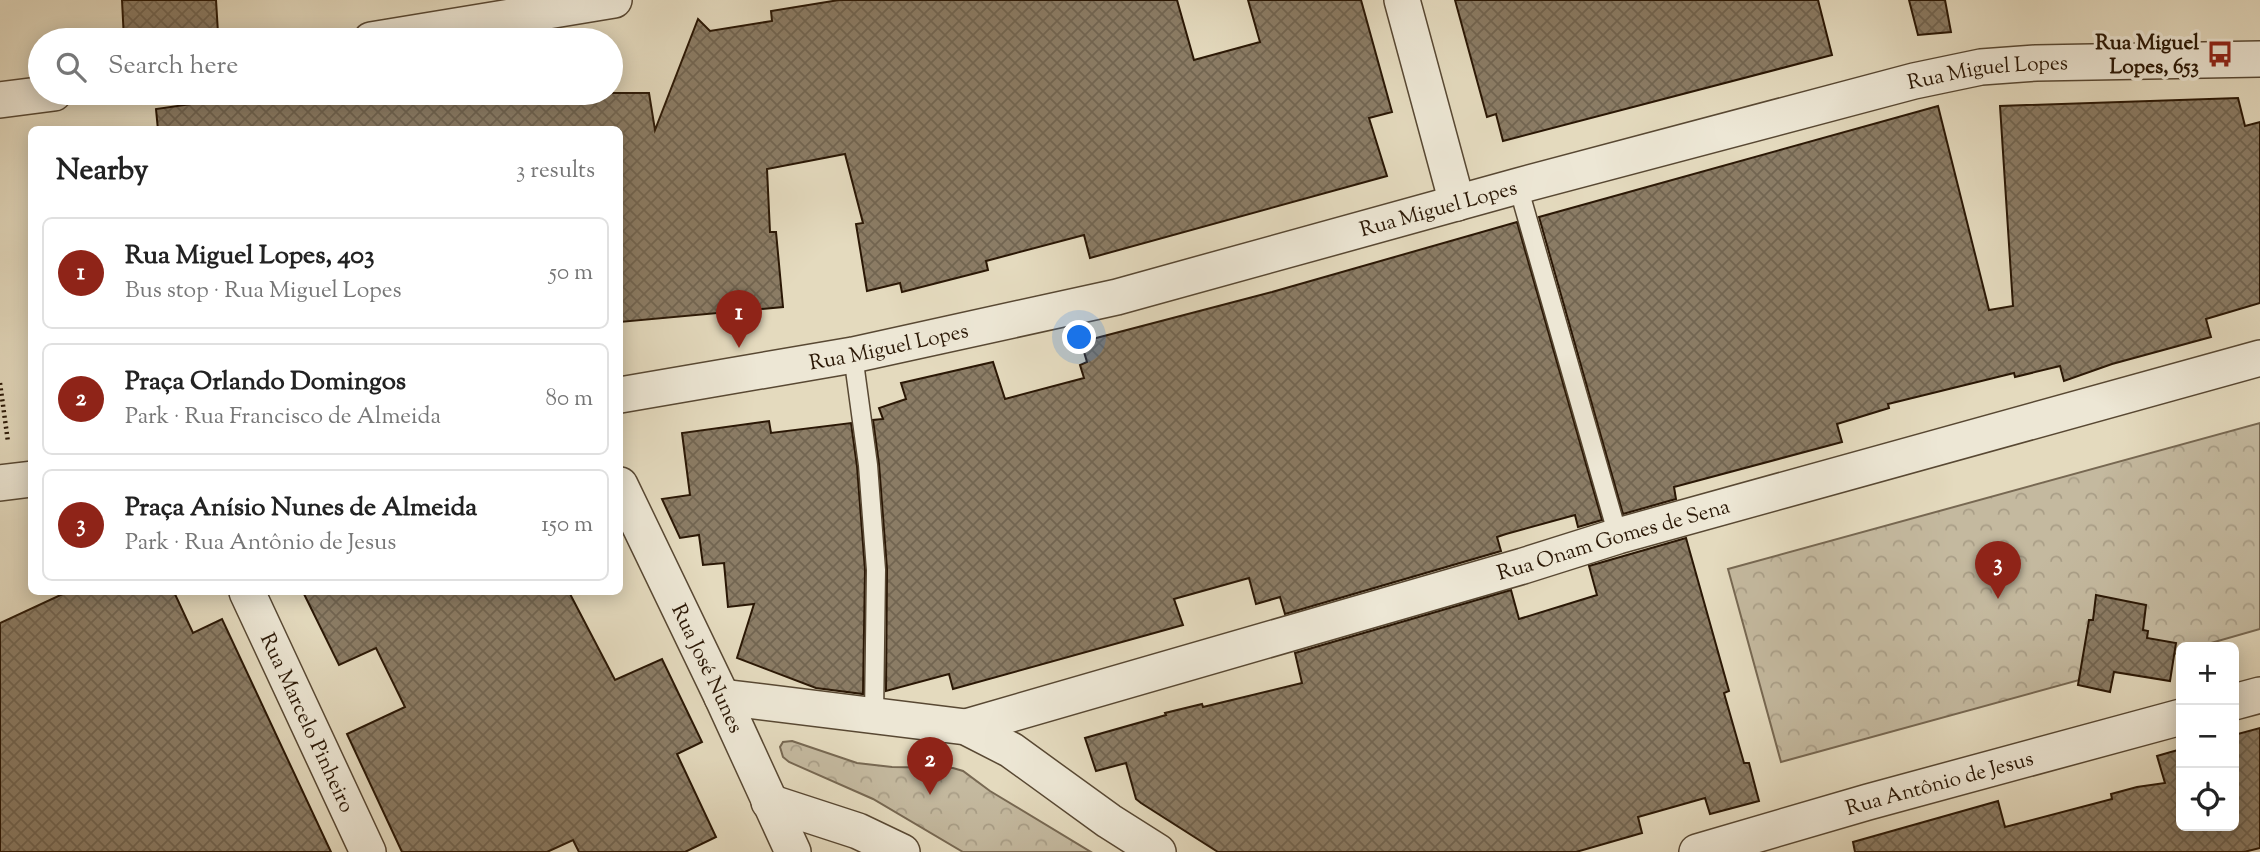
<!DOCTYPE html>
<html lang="en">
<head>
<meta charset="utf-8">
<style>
  :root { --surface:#fff; --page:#f6f6f6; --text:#222; --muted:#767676; --line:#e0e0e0; --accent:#8f2418 }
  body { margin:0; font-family:"Sorts Mill Goudy",serif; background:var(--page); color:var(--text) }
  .controls { position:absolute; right:21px; bottom:21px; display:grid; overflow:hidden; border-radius:10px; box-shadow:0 4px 18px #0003 }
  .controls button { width:63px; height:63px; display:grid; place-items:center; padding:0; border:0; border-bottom:2px solid var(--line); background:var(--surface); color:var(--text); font:35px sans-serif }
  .you { position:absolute; left:1080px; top:338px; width:24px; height:24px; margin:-18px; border:5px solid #fff; border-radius:50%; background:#1a73e8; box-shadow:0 0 0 10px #1a73e833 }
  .badge { display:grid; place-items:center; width:46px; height:46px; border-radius:50%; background:var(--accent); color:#fff; font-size:23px; font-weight:700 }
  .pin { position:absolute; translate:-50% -58px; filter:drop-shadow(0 2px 4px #0008) }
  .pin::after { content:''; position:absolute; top:37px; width:24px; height:21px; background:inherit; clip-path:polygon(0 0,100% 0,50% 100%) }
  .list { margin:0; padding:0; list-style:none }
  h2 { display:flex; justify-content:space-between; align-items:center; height:91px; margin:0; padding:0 28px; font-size:30px }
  h2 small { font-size:23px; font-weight:400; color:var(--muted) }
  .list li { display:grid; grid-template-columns:46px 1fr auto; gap:21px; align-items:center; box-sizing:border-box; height:112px; margin:0 14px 14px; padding:0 14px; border:2px solid var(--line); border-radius:10px }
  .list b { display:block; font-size:26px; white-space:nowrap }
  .list p { margin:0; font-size:23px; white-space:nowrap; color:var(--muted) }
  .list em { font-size:23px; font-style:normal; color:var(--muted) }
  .icon { flex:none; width:38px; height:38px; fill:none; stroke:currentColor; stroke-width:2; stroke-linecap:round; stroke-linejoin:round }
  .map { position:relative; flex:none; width:2260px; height:852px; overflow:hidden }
  .search { position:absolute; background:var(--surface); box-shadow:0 4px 18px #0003; left:28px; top:28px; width:595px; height:77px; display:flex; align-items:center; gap:18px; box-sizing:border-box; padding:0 24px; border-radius:38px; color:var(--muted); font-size:26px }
  .panel { position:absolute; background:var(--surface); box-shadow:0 4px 18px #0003; left:28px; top:126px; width:595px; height:469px; border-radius:10px }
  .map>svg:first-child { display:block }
</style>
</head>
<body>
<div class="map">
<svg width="2260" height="852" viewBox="0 0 2260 852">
  <defs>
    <pattern id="park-crowns" width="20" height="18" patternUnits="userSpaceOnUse" patternTransform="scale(1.75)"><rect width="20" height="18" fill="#c4b99f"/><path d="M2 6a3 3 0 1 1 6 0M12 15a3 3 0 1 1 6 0" fill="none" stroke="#a99e87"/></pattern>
    <pattern id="building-cross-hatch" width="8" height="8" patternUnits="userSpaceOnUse" patternTransform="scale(1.75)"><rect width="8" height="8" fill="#8b7c65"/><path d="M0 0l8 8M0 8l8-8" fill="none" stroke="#726551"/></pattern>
  </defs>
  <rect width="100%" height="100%" fill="#e4dabe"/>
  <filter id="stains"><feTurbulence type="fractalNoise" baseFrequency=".00286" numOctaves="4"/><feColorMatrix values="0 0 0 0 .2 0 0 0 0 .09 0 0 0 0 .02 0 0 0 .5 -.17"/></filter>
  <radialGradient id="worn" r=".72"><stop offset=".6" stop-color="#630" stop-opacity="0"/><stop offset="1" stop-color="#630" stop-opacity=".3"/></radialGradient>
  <g fill="url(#park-crowns)" stroke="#776852" stroke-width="2">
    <polygon points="2260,423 2260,629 2197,647 2181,647 2181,652 1781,762 1728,569"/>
    <polygon points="792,741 857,763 892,767 953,768 963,771 990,791 1091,852 963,852 873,799 789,762 783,757 780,747 783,742"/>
  </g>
  <g fill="url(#building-cross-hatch)" stroke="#2a1705" stroke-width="2">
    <polygon points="122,0 216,0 218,33 164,40 124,40"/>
    <polygon points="839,0 1177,0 1194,60 1260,42 1248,0 1361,0 1392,112 1369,118 1387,176 1090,258 1084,235 986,261 988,270 902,292 900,283 867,291 856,224 863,223 845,154 767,169 770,232 776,232 783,307 620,322 620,130 158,130 156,109 268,93 649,93 655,130 698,19 710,31 772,21 771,11"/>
    <polygon points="1455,0 1818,0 1832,55 1503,141 1496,114 1487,117"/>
    <polygon points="1909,0 1945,0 1951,32 1918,35"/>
    <polygon points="2238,98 2245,126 2260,122 2260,303 2206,319 2211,337 2112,364 2064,381 2060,366 2015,377 2014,373 1888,404 1889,408 1837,424 1842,442 1674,487 1676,499 1623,514 1539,217 1938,106 1989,310 2013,306 2000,106"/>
    <polygon points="1517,222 1602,520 1578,527 1575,515 1506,534 1497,537 1501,551 1285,614 1280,597 1256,604 1249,578 1174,599 1183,625 953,689 949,674 886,691 887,569 879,464 873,420 883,419 879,408 906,399 901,383 993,362 1005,399 1084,378 1080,365 1087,362 1081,342 1272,292"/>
    <polygon points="769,421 771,433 851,423 857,466 865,570 863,694 816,688 737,658 754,604 728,607 724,563 703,565 699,535 680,538 662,499 690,495 682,433"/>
    <polygon points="1686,538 1729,691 1724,693 1744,763 1749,763 1759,801 1710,814 1705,798 1638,817 1642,833 1576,852 1218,852 1141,803 1136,799 1126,763 1096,771 1085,738 1166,715 1165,713 1202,704 1203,707 1302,683 1295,653 1511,590 1519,619 1597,595 1589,566"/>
    <polygon points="67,592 174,592 193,633 222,619 331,852 0,852 0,623"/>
    <polygon points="303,592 569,592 615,680 662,659 702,742 677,754 716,837 685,852 579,852 573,840 547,852 402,852 347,734 405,707 376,648 339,665"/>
    <polygon points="2096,595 2146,605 2143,630 2148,631 2147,638 2176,643 2170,681 2114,672 2110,692 2078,685 2089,620 2093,620"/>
    <polygon points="2260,728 2260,848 2244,852 1855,852 1853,842 1998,801 2005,827 2112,799 2111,794 2137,787 2165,783 2157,756 2181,749 2181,826 2234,826 2234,735"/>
  </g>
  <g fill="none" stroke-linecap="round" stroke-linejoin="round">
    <g stroke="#584833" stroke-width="21">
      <g id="service">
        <polyline points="1518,186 1618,536"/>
        <polyline points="853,355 868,465 876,570 874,716"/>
      </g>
    </g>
    <g stroke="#584833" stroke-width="38">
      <g id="minor">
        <polyline points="1402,0 1457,203"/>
        <polyline points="371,40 614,0"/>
        <polyline points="0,100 54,93"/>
        <path id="s1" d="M620 395 853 355 1117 297 1518 186 1914 81 1981 67 2036 63 2260 59"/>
        <polyline points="0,483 32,479"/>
        <path id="s2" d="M620 485 722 697 793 852"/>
        <path id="s3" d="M247 592 368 852"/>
        <polyline points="722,697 966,727 1011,750 1109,821 1158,852"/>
        <polyline points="2234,702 2260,695"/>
        <path id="s4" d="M966 727 1523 566 1618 536 2260 358"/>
        <polyline points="769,802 858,831 902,852"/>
        <path id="s5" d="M1697 852 1868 802 2181 717"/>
      </g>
    </g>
    <polyline stroke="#2a1705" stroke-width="4.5" stroke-dasharray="2 3.5" stroke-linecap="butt" points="0,383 8,442"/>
    <use href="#service" stroke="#ede7d5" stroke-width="18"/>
    <use href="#minor" stroke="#ede7d5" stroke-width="35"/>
  </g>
  <defs>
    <g id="bus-bare" transform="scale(2.1)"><path d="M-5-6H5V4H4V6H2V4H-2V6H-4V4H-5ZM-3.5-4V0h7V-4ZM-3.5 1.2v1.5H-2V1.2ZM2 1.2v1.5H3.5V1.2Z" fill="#8f2418" stroke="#ede7d5" stroke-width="2.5" paint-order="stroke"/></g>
  </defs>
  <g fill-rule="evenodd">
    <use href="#bus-bare" x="2220" y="54"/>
  </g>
  <g text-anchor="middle" stroke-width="7" stroke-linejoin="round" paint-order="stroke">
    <g font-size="21" font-weight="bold" fill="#2a1705" stroke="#ede7d5" text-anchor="end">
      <text x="2199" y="49">Rua Miguel<tspan x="2199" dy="24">Lopes, 653</tspan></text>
    </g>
    <g font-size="21" fill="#2a1705" stroke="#ede7d5">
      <text dy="7" stroke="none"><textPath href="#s1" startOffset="1407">Rua Miguel Lopes</textPath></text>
      <text dy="7" stroke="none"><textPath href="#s1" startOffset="840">Rua Miguel Lopes</textPath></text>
      <text dy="7" stroke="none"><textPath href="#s1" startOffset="273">Rua Miguel Lopes</textPath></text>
      <text dy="7" stroke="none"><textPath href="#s4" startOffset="674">Rua Onam Gomes de Sena</textPath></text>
      <text dy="7" stroke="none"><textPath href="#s2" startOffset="203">Rua José Nunes</textPath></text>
      <text dy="7" stroke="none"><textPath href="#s3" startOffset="144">Rua Marcelo Pinheiro</textPath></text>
      <text dy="7" stroke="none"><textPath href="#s5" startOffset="252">Rua Antônio de Jesus</textPath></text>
    </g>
  </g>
  <rect width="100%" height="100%" filter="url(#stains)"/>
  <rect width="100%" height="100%" fill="url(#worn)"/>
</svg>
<div class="controls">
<button>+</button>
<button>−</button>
<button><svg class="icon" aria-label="locate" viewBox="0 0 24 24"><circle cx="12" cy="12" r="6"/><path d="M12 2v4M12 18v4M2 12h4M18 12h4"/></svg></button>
</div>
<div class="you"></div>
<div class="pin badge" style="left:739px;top:348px">1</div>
<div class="pin badge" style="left:930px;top:795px">2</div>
<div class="pin badge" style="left:1998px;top:599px">3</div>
<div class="search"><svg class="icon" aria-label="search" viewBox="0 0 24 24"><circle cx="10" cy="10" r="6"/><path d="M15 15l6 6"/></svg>Search here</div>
<section class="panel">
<h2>Nearby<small>3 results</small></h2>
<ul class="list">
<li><span class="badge">1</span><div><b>Rua Miguel Lopes, 403</b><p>Bus stop · Rua Miguel Lopes</p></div><em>50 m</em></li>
<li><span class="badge">2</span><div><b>Praça Orlando Domingos</b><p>Park · Rua Francisco de Almeida</p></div><em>80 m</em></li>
<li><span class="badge">3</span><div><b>Praça Anísio Nunes de Almeida</b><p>Park · Rua Antônio de Jesus</p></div><em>150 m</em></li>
</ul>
</section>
</div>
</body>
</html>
